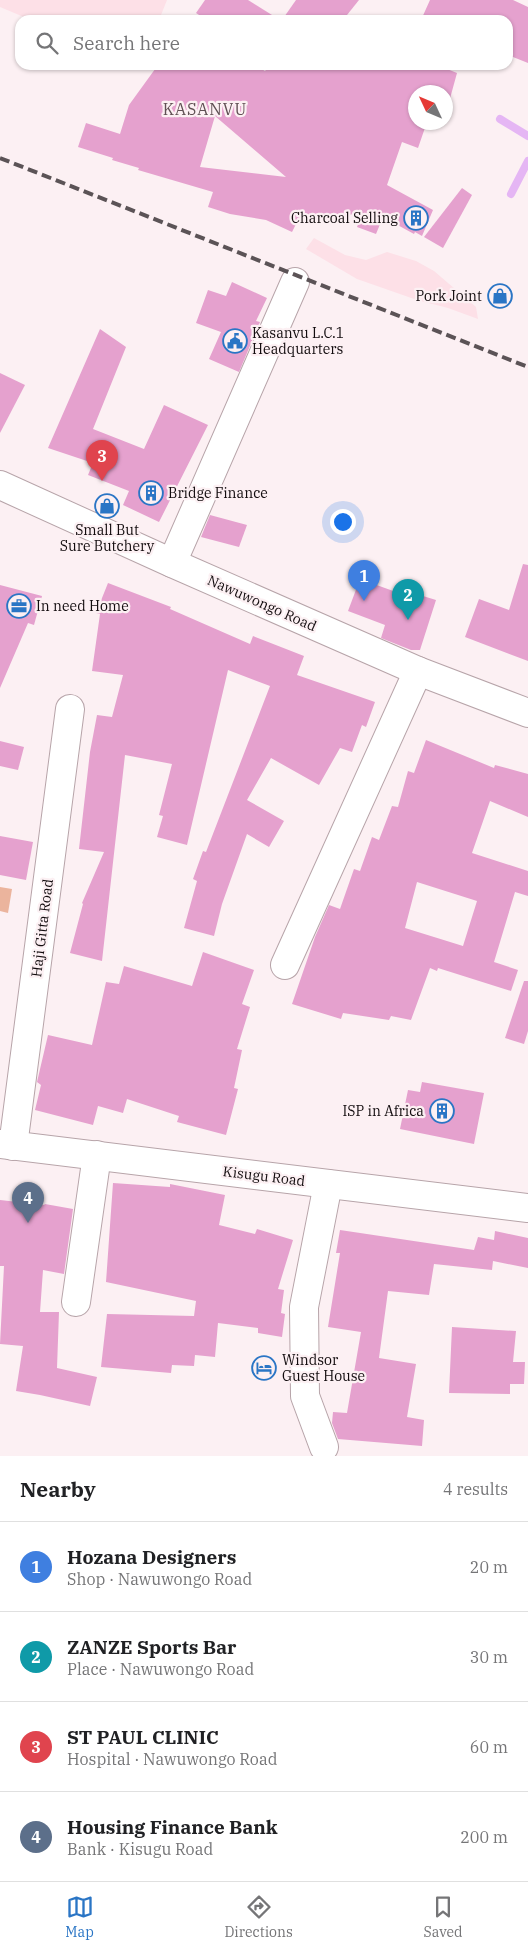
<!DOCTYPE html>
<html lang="en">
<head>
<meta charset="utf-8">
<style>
  :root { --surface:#fff; --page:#f6f6f6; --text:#202124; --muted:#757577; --line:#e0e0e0; --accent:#2a75c5 }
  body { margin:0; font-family:"IBM Plex Serif",serif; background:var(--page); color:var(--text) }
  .compass { position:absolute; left:408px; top:85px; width:45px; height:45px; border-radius:50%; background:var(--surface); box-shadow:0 1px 4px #0004; rotate:314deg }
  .you { position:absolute; left:342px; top:521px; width:18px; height:18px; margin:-12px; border:4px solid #fff; border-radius:50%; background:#1a73e8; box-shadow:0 0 0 8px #1a73e833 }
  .badge { display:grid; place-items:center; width:32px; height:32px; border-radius:50%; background:var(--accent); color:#fff; font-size:16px; font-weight:700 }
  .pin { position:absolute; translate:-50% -41px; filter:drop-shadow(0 1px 2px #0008) }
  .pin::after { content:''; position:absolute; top:26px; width:18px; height:15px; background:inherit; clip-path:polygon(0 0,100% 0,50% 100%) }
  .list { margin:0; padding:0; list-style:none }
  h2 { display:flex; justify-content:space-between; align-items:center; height:65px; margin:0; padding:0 20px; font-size:21px }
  h2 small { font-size:16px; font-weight:400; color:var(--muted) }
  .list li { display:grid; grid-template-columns:32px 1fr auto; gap:15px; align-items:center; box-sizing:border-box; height:90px; padding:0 20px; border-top:1px solid var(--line) }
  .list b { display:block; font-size:19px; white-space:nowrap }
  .list p { margin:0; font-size:16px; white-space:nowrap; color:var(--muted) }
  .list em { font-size:16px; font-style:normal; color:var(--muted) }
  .icon { flex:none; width:28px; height:28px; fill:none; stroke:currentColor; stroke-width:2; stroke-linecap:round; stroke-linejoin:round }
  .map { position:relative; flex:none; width:528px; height:1456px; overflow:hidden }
  .search { position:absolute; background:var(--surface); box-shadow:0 1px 4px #0004; left:15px; right:15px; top:15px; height:55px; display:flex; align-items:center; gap:12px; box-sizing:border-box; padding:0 18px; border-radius:15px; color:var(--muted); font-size:19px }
  .sheet { height:425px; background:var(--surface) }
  nav { display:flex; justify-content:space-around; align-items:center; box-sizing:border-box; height:70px; border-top:1px solid var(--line); background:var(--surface); font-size:14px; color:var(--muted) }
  nav a { display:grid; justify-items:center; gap:2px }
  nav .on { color:var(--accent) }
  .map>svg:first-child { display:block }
</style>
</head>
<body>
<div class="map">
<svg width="528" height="1456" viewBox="0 0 528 1456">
  <rect width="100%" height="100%" fill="#fcf0f3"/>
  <g fill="#fde0e7">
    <polygon points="0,0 167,0 159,20 31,20 0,7"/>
    <polygon points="314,238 345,255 366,260 387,252 416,261 434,271 476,307 478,319 448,308 417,300 357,279 306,249"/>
  </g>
  <polygon fill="#ebb49d" points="0,887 12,889 8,913 0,911"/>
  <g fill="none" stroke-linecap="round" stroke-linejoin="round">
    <g stroke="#e5b6f4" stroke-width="8">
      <polyline points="500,119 528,136"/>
      <polyline points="511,194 528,161"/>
    </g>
  </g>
  <g fill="#e5a1ce" fill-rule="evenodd">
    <polygon points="205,0 248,0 280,20 207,20 196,13"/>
    <polygon points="296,0 359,0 343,20 282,20"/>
    <polygon points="430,0 513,0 528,7 528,63 508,55 508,20 421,20"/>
    <path d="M158 65H255L265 71 270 65H437L457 73 446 113V92H416V122H427L418 148 402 142 387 185 433 210 422 236 415 232 414 234 383 217 376 234 357 227 362 213 297 222 292 232 266 220 230 214 208 207 213 192 138 170 139 168 112 160 113 158 78 147 86 123 120 134 129 105ZM215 116 286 177 200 167Z"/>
    <polygon points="462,188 472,195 443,248 424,237"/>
    <polygon points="232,282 267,298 256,321 260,322 239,372 209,359 221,332 196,323 208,290 226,296"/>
    <polygon points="100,329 126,347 93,429 144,449 164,405 208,425 159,522 123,505 129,491 88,475 93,463 48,448"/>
    <polygon points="0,373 25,385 0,433"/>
    <polygon points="210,515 247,525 239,547 201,537"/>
    <polygon points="523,564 528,565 528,661 465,637 479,599 509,610"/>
    <polygon points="360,579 396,592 397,588 436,600 420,650 411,650 381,638 385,625 348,611"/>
    <polygon points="108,583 171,607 170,609 250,644 253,636 304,656 297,675 375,702 366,727 362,725 352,752 340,748 319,785 271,758 247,800 284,821 269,847 247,834 222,904 214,936 184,928 197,881 193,879 203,851 206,852 270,686 228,670 187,845 157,837 163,816 159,815 172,764 125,755 102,961 70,953 83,904 82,903 104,852 79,849 90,752 97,715 112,717 123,675 92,671 100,614 96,613"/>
    <polygon points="0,585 42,596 34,625 28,623 0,688"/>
    <path d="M426 740 494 768 495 765 528 774V817L490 801 472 853 528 871V896L515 892 494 962 518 970 511 991 438 968 437 971 430 968 411 1020 391 1016 389 1020 343 1013 341 1019 292 1004 315 937 329 905 340 909 354 869 360 871 372 837 379 840 392 806 398 807 408 771 414 773ZM417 882 477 901 463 946 405 928Z"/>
    <polygon points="0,741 24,747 18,770 0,766"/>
    <polygon points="0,836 33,842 26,880 0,875"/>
    <polygon points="203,952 254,970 242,1004 250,1007 237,1049 242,1050 234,1088 238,1089 226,1135 177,1122 179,1116 127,1099 123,1113 98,1106 93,1125 35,1110 41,1085 37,1082 48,1035 92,1045 106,982 119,984 124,966 192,986"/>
    <polygon points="524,981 528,981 528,1031 524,1044 505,1038"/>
    <polygon points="422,1082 484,1093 474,1144 400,1129 408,1090 420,1092"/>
    <polygon points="113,1183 170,1187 170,1184 225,1195 219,1225 255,1234 257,1229 293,1240 278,1289 284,1290 281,1313 285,1314 282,1337 258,1333 258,1328 218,1323 215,1357 195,1355 194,1366 172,1365 171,1373 101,1367 107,1314 194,1316 196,1301 106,1282"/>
    <polygon points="0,1200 44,1205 45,1204 73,1209 64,1274 43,1270 40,1312 59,1312 57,1368 97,1377 90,1406 40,1395 16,1391 23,1346 0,1344 4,1266 0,1266"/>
    <polygon points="340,1230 474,1250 478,1237 494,1240 495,1231 528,1238 528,1268 493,1261 492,1270 434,1264 429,1295 388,1291 379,1358 416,1364 407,1417 424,1420 422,1446 338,1439 332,1423 333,1412 347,1413 361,1332 328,1327 340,1253 336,1253"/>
    <polygon points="452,1327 516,1331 513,1362 525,1362 524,1384 510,1384 510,1394 449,1393"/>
  </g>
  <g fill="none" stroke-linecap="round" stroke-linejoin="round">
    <g stroke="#b7a4a9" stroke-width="30">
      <g id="minor">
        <polyline points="172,563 295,282"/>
        <polyline points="285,965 418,671"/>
        <polyline points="13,1146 70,709"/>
        <polyline points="76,1302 97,1155"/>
        <polyline points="324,1447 305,1396 304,1307 328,1184"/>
      </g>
    </g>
    <g stroke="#b7a4a9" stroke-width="30">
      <g id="tertiary">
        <polyline points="0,485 172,563 418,671 528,713"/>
        <polyline points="0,1144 528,1208"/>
      </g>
    </g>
    <use href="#minor" stroke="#fff" stroke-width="28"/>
    <use href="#tertiary" stroke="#fff" stroke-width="28"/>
    <polyline stroke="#5b5356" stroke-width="4" stroke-dasharray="10 5" stroke-linecap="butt" points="0,158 528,367"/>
  </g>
  <defs>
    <g id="building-ring" transform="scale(1.25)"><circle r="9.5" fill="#fcf0f3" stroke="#2a75c5" stroke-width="1.5"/><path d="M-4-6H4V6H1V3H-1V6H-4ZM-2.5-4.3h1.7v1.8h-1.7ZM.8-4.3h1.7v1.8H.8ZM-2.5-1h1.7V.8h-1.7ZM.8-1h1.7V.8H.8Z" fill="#2a75c5"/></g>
    <g id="shop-ring" transform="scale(1.25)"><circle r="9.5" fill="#fcf0f3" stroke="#2a75c5" stroke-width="1.5"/><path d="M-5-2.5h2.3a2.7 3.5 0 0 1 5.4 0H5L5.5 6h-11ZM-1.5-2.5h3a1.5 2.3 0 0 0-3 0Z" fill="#2a75c5"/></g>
    <g id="civic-ring" transform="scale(1.25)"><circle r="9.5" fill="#fcf0f3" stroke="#2a75c5" stroke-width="1.5"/><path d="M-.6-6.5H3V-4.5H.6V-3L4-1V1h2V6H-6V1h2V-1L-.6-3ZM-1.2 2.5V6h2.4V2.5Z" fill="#2a75c5"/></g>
    <g id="office-ring" transform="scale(1.25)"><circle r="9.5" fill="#fcf0f3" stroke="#2a75c5" stroke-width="1.5"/><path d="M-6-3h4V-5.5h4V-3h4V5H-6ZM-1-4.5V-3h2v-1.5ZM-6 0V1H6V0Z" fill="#2a75c5"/></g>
    <g id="hotel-ring" transform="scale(1.25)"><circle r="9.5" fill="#fcf0f3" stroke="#2a75c5" stroke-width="1.5"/><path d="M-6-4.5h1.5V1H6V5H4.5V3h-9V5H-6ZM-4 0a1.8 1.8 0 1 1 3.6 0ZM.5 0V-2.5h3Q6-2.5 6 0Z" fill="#2a75c5"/></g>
  </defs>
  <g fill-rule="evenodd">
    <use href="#building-ring" x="416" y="218"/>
    <use href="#shop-ring" x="500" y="296"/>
    <use href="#civic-ring" x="235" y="341"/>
    <use href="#building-ring" x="151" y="493"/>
    <use href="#shop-ring" x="107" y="506"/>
    <use href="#office-ring" x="19" y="606"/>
    <use href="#building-ring" x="442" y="1111"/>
    <use href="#hotel-ring" x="264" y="1368"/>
  </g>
  <g text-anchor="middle" stroke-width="4.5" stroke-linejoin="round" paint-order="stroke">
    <g font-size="14" fill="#120c0e" stroke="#fcf0f3" text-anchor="start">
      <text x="398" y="223" text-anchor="end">Charcoal Selling</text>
      <text x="482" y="301" text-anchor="end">Pork Joint</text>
      <text x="252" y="338">Kasanvu L.C.1<tspan x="252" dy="16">Headquarters</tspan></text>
      <text x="168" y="498">Bridge Finance</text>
      <text x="107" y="535" text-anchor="middle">Small But<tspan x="107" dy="16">Sure Butchery</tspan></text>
      <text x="36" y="611">In need Home</text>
      <text x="424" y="1116" text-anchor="end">ISP in Africa</text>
      <text x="282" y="1365">Windsor<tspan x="282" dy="16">Guest House</tspan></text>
    </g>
    <g font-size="14" fill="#120c0e" stroke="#fcf0f3">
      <text transform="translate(262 603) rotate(24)" y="5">Nawuwongo Road</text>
      <text transform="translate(42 928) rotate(-83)" y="5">Haji Gitta Road</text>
      <text transform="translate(264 1176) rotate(7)" y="5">Kisugu Road</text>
    </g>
    <g font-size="16" letter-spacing="1" fill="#605054" stroke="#fcf0f3">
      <text x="205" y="115">KASANVU</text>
    </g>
  </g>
</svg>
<svg class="compass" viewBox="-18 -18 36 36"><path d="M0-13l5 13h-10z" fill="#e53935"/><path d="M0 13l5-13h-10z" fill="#757577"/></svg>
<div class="you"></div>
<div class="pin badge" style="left:364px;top:601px;background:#3f7fe0">1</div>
<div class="pin badge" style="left:408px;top:620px;background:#0f9aa8">2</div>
<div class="pin badge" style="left:102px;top:481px;background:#e0444e">3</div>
<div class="pin badge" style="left:28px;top:1223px;background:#5c6f8a">4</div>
<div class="search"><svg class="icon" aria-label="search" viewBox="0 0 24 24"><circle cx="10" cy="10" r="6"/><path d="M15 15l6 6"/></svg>Search here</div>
</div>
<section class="sheet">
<h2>Nearby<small>4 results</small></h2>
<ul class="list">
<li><span class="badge" style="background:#3f7fe0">1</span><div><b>Hozana Designers</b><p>Shop · Nawuwongo Road</p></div><em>20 m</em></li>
<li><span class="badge" style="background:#0f9aa8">2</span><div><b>ZANZE Sports Bar</b><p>Place · Nawuwongo Road</p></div><em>30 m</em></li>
<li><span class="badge" style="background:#e0444e">3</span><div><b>ST PAUL CLINIC</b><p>Hospital · Nawuwongo Road</p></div><em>60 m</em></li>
<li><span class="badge" style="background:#5c6f8a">4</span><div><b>Housing Finance Bank</b><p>Bank · Kisugu Road</p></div><em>200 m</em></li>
</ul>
</section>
<nav>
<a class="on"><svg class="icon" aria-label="map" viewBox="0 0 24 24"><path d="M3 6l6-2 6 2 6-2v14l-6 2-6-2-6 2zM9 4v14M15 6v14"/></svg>Map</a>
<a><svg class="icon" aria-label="directions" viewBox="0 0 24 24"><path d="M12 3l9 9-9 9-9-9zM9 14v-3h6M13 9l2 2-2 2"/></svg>Directions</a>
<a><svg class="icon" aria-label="saved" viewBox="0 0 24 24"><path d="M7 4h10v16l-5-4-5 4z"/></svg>Saved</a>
</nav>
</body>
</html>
